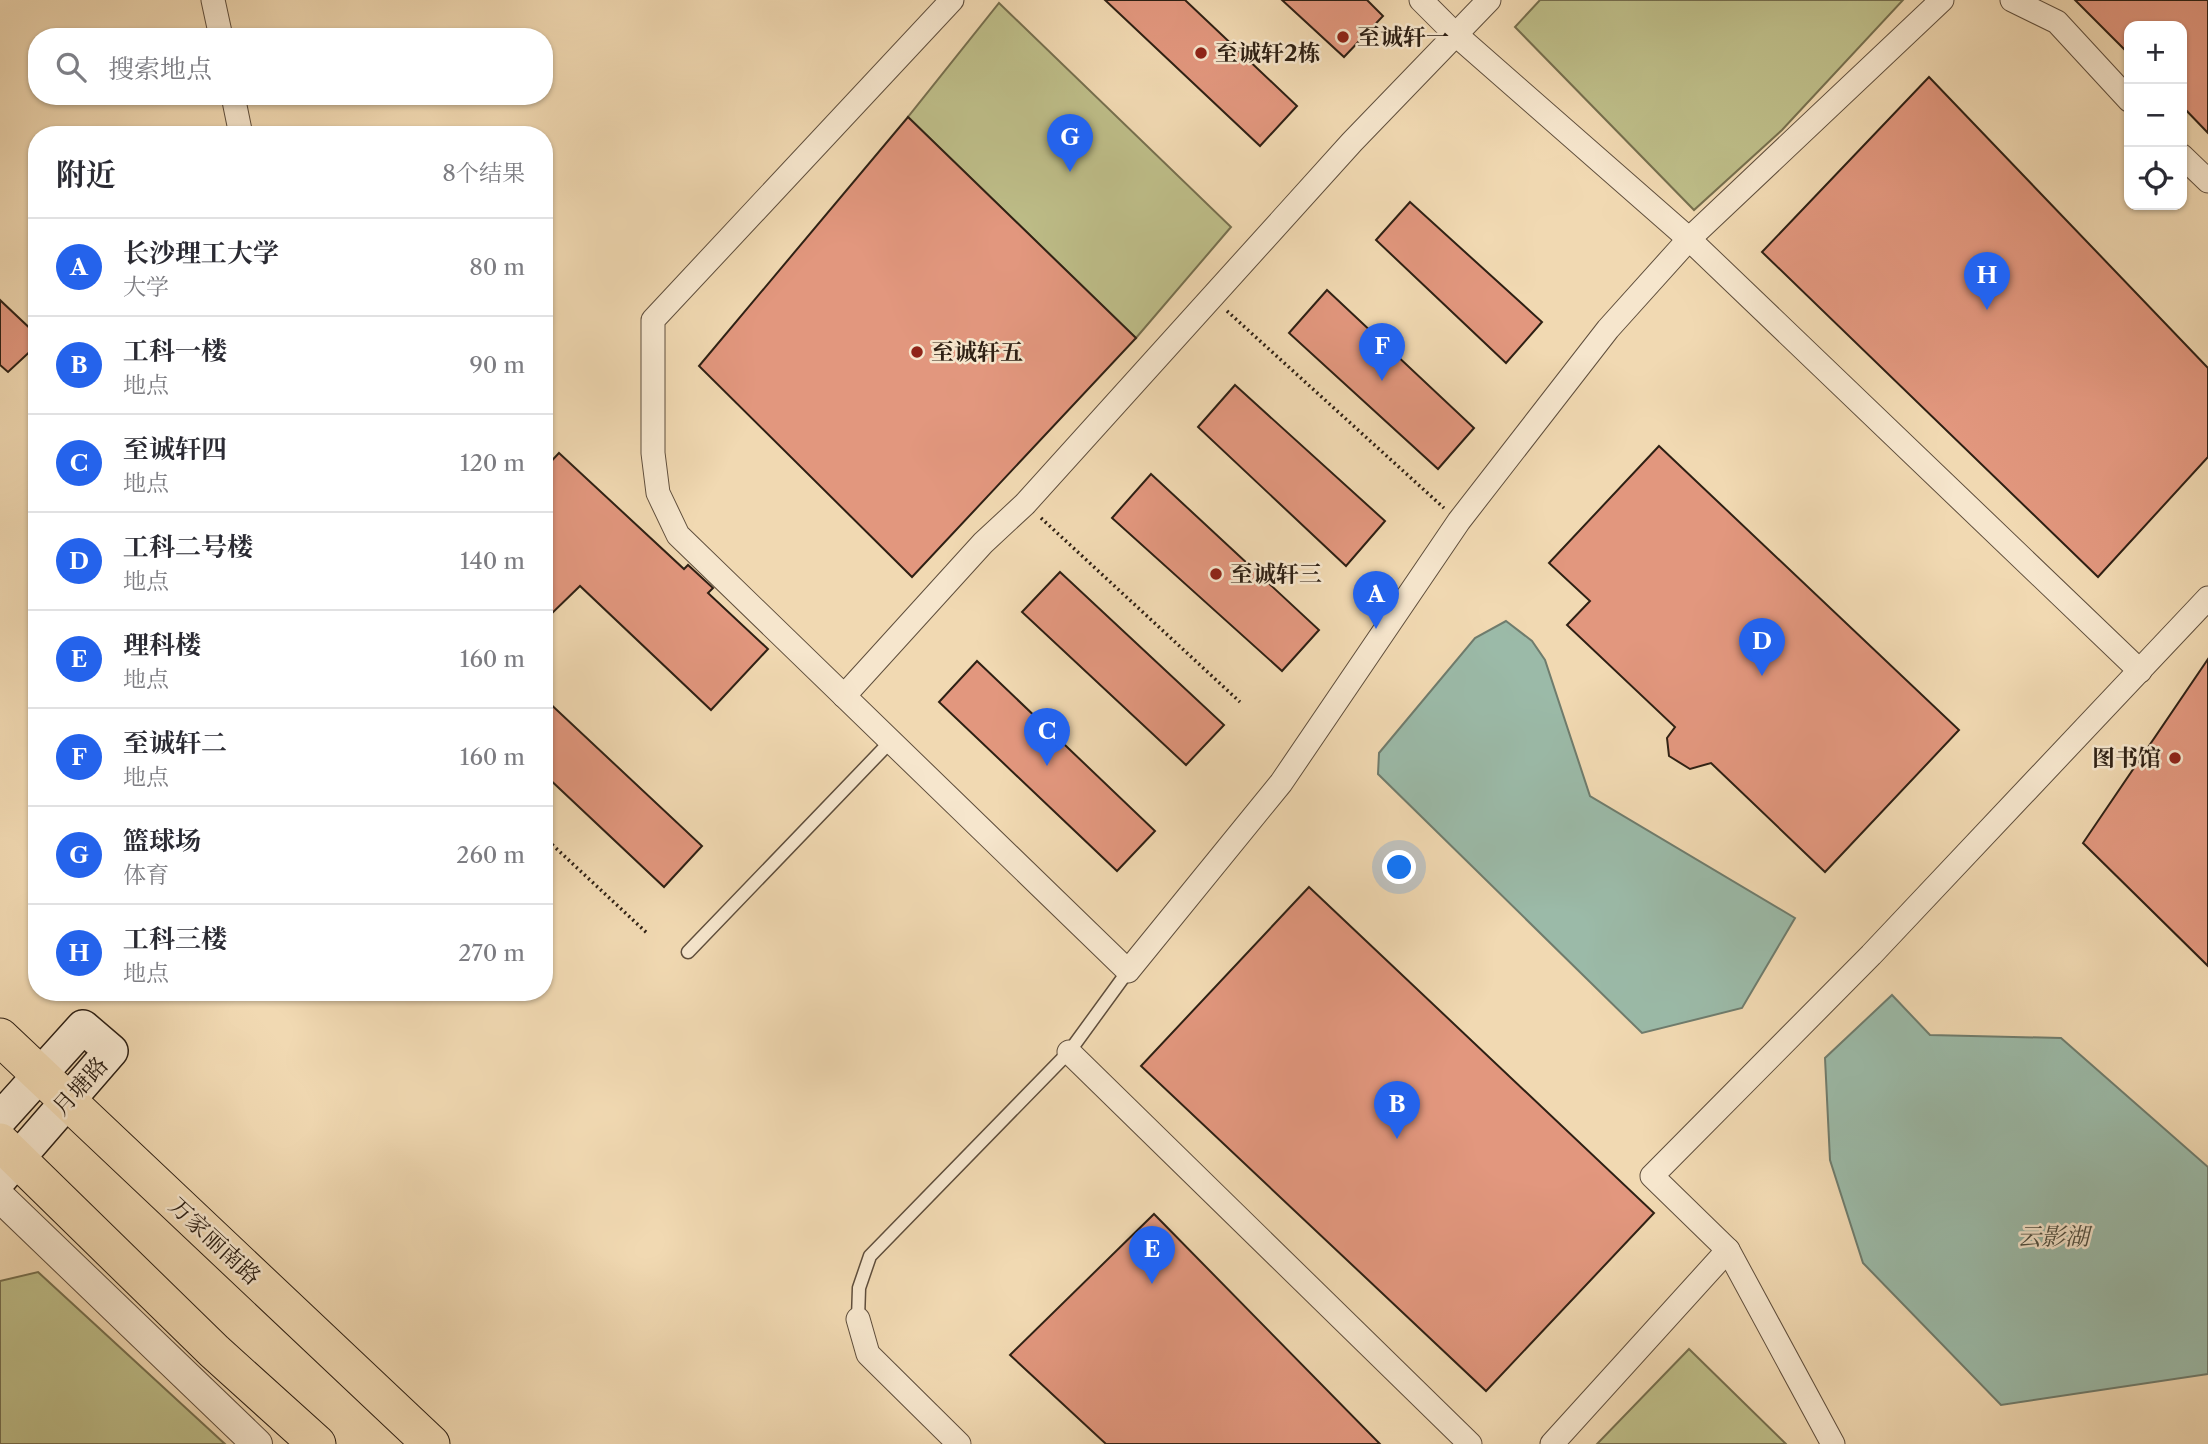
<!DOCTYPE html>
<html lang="zh">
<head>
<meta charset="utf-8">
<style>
  :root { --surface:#fff; --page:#f2f2f3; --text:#2b2b33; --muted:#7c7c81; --line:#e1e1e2; --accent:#2563eb }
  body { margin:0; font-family:"Libre Caslon Text","Noto Serif SC",serif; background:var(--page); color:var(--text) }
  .controls { position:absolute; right:21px; top:21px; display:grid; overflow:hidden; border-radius:14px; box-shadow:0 2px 5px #0004 }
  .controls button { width:63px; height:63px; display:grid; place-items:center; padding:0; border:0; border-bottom:2px solid var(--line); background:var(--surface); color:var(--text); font:35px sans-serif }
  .you { position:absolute; left:1400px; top:868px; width:24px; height:24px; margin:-18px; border:5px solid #fff; border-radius:50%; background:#1a73e8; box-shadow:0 0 0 10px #1a73e833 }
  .badge { display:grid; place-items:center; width:46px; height:46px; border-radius:50%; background:var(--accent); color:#fff; font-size:23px; font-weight:700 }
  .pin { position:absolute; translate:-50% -58px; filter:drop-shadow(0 2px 4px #0008) }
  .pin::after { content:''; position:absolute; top:37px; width:24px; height:21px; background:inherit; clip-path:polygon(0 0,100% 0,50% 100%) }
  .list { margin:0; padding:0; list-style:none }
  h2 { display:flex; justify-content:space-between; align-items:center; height:91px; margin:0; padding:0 28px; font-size:30px }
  h2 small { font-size:23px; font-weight:400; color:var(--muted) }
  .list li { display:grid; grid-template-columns:46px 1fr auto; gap:21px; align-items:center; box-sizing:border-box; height:98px; padding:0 28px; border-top:2px solid var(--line) }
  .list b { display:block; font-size:26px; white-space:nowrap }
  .list p { margin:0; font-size:23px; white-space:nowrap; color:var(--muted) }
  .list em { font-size:23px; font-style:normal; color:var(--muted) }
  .icon { flex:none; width:38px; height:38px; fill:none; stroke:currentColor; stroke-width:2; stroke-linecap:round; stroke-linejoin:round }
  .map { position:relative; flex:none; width:2208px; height:1444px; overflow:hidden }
  .search { position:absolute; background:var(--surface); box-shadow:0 2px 5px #0004; left:28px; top:28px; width:525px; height:77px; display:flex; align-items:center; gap:18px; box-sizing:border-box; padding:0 24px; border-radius:28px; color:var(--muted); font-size:26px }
  .panel { position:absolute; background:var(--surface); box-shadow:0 2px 5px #0004; left:28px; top:126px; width:525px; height:875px; border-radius:28px }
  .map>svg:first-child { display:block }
</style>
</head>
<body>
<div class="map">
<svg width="2208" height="1444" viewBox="0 0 2208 1444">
  <rect width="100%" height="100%" fill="#f1d9b2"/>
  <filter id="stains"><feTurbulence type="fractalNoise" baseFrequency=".00286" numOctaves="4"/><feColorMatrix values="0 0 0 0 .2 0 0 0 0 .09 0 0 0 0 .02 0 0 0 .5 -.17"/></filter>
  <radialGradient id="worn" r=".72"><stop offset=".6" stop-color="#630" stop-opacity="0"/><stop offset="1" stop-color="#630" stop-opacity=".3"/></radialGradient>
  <g fill="#bebe89" stroke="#766f4e" stroke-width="2">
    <polygon points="1540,0 1903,0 1782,130 1694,210 1515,27"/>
    <polygon points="999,3 1231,227 1136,338 908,117"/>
    <polygon points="38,1272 225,1444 0,1444 0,1281"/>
    <polygon points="1689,1349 1786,1444 1597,1444"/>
  </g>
  <g fill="#9bbaa8" stroke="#6f7c6d" stroke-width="2">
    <polygon points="1506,621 1532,641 1545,660 1590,796 1795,918 1742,1008 1642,1033 1378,774 1379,753 1475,638"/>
    <polygon points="1892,995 1930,1035 2061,1038 2208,1167 2208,1374 2001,1405 1863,1263 1830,1160 1825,1058"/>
  </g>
  <g fill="#e2977e" stroke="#2e2014" stroke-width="2">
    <polygon points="1105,0 1185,0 1297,106 1260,146"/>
    <polygon points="1282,0 1367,0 1383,16 1344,57"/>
    <polygon points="2075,0 2208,0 2208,133 2182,106 2182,26 2129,26 2129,54"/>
    <polygon points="1929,77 2208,368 2208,457 2098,577 1762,252"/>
    <polygon points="908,117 1136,338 912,577 699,366"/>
    <polygon points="1410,202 1542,322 1506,363 1376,240"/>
    <polygon points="1327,290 1474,428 1438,469 1289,333"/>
    <polygon points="0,300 37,335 37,345 8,372 0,365"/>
    <polygon points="1235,385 1385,521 1346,566 1198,427"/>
    <polygon points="1659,446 1959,730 1825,872 1711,763 1690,769 1669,756 1667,738 1675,727 1567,625 1590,601 1549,563"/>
    <polygon points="559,453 684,569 688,565 713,588 708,593 768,649 711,710 580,586 544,621 544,469"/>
    <polygon points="1151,474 1319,630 1282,671 1112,518"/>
    <polygon points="1060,572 1224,725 1186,765 1022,612"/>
    <polygon points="2208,659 2208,966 2083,843"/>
    <polygon points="977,661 1155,831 1117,871 939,702"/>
    <polygon points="544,698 702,846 664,887 544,774"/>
    <polygon points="1309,887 1654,1213 1486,1391 1141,1066"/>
    <polygon points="1154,1214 1380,1444 1106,1444 1010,1355"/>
  </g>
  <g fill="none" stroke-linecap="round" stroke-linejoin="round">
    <g stroke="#5f4e3c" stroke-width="15">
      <g id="service">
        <polyline points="688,952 891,741"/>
        <polyline points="858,1319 859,1288 870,1256 1069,1052 1128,971"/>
      </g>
    </g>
    <g stroke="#5f4e3c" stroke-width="25">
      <g id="minor">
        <polyline points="213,0 221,37"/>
        <polyline points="952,0 653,320 653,453 658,493 678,535 1128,971 1281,783 1459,521 1608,329 1689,239 1942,0"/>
        <polyline points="1421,0 1454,33 1689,239 2140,671"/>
        <polyline points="2012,0 2057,22 2129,100"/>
        <polyline points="233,96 241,135"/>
        <polyline points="2182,156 2208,181"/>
        <polyline points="844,696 983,543 1025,504 1352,142 1489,0"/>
        <polyline points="1069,1052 1470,1444"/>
        <polyline points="1728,1250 1833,1444"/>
        <polyline points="858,1319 868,1354 959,1444"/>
        <polyline points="1552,1444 1728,1250 1652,1176 1871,955 2208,598"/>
      </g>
    </g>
    <g stroke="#5f4e3c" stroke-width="32">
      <polyline id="tertiary" points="0,1197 257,1444"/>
    </g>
    <g stroke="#2e2014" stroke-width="36">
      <polyline id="secondary" points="0,1119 83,1027 111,1051 0,1179"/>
    </g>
    <g stroke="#2e2014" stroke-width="39">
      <g id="primary">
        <polyline points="0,1037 431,1444"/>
        <polyline points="0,1142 214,1351 317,1444"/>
      </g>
    </g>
    <g stroke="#2e2014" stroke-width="3.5" stroke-dasharray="2 3.5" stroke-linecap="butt">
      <polyline points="1227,311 1444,508"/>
      <polyline points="1041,518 1240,702"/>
      <polyline points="544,837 648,934"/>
    </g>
    <use href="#service" stroke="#f6e6cd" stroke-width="12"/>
    <use href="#minor" stroke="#f6e6cd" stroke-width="23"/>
    <use href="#tertiary" stroke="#f6e6cd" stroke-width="30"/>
    <use href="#secondary" stroke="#f6e6cd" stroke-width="33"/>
    <use href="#primary" stroke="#f1d9b2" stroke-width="37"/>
  </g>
  <g fill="#8f2418" stroke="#f6e6cd" stroke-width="2.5">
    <circle cx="1343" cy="37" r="7"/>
    <circle cx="1201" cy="53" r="7"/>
    <circle cx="917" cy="352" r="7"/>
    <circle cx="1216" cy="574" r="7"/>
    <circle cx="2175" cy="758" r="7"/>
  </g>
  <g text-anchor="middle" stroke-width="5" stroke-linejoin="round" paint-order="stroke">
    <g font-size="23" font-weight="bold" fill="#2e2014" stroke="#f6e6cd" text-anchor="start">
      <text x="1357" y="45">至诚轩一</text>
      <text x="1215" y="61">至诚轩2栋</text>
      <text x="931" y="360">至诚轩五</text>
      <text x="1230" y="582">至诚轩三</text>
      <text x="2161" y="766" text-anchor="end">图书馆</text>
    </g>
    <g font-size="23" fill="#2e2014" stroke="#f6e6cd">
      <text transform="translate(80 1086) rotate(-48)" y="8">月塘路</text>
      <text transform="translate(215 1241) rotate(43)" y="8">万家丽南路</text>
    </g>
    <g font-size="24" font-style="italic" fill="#4f4e40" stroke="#f6e6cd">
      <text x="2053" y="1245">云影湖</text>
    </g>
  </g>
  <rect width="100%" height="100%" filter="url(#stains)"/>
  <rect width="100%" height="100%" fill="url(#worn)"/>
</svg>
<div class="controls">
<button>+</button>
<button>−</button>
<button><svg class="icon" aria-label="locate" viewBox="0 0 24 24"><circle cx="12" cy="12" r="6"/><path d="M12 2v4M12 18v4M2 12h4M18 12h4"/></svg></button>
</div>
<div class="you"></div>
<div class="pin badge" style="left:1376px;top:629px">A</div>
<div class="pin badge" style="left:1397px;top:1139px">B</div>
<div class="pin badge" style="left:1047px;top:766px">C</div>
<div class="pin badge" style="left:1762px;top:676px">D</div>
<div class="pin badge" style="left:1152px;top:1284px">E</div>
<div class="pin badge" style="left:1382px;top:381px">F</div>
<div class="pin badge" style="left:1070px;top:172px">G</div>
<div class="pin badge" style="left:1987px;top:310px">H</div>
<div class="search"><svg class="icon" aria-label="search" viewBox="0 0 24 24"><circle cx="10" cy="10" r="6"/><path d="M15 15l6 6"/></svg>搜索地点</div>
<section class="panel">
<h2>附近<small>8个结果</small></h2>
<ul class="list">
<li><span class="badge">A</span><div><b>长沙理工大学</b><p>大学</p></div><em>80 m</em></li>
<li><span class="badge">B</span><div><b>工科一楼</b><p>地点</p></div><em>90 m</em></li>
<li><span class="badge">C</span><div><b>至诚轩四</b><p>地点</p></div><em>120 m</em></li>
<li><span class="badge">D</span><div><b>工科二号楼</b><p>地点</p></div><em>140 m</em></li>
<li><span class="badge">E</span><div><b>理科楼</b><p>地点</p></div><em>160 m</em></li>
<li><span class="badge">F</span><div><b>至诚轩二</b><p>地点</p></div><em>160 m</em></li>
<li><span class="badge">G</span><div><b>篮球场</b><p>体育</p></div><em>260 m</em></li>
<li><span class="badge">H</span><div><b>工科三楼</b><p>地点</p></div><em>270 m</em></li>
</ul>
</section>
</div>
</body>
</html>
